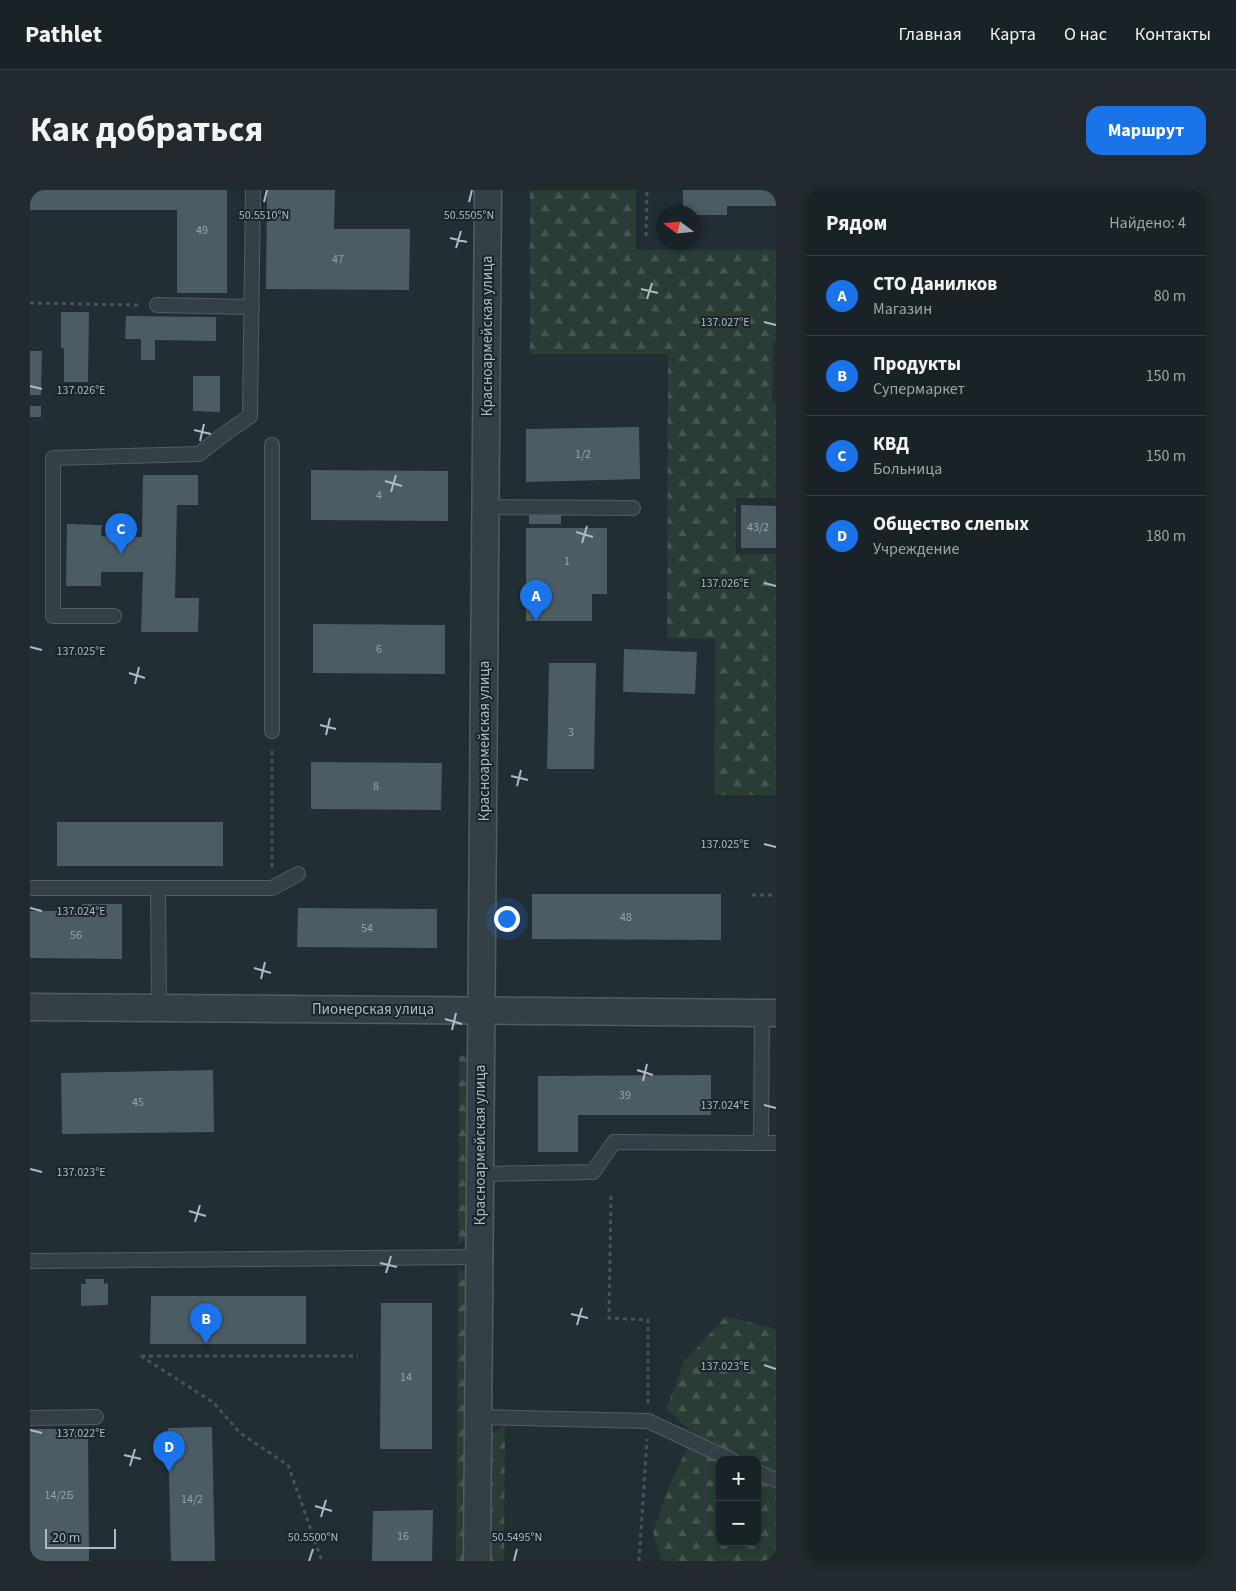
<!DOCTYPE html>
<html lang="ru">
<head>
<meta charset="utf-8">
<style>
  :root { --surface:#192227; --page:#222a2f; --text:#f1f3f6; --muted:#9fa4a7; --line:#373f44; --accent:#1a73e8 }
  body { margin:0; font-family:"Source Sans 3",sans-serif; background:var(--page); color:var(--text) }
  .controls { position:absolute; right:15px; bottom:15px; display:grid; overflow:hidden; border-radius:10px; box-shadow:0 2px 8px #0003 }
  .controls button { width:45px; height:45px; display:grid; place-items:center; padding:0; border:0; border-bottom:1px solid var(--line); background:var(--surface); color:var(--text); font:25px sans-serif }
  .compass { position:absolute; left:626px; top:15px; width:45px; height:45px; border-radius:50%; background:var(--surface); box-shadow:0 2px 8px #0003; rotate:285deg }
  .scale { position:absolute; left:15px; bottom:12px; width:71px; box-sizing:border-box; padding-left:5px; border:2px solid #aebbc2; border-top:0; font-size:14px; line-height:18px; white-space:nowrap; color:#aebbc2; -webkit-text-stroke:4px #1a2429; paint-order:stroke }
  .you { position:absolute; left:476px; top:728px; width:18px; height:18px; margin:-12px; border:4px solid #fff; border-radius:50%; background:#1a73e8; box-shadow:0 0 0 8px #1a73e833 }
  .badge { display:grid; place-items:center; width:32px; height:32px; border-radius:50%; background:var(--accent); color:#fff; font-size:16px; font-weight:700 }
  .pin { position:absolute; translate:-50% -41px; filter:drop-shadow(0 1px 2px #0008) }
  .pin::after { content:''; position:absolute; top:26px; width:18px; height:15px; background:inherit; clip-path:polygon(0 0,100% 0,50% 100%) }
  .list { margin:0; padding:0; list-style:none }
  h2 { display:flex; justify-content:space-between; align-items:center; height:65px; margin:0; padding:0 20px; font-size:21px }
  h2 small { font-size:16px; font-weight:400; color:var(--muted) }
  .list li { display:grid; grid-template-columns:32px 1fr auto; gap:15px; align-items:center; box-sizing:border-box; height:80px; padding:0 20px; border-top:1px solid var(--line) }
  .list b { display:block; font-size:19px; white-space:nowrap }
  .list p { margin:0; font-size:16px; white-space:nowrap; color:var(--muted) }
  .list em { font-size:16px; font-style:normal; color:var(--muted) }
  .map { position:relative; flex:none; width:746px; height:1371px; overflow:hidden; border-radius:15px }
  header { display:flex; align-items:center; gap:30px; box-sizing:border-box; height:70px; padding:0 25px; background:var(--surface); border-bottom:1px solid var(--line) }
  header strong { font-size:24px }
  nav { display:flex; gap:28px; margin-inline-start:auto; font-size:18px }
  .intro { display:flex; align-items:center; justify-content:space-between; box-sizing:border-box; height:120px; padding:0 30px }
  h1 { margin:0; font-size:35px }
  .button { padding:12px 22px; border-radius:15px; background:var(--accent); color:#fff; font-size:18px; font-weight:700 }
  main { display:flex; gap:30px; padding:0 30px }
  aside { flex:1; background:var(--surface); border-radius:15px; box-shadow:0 2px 8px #0003 }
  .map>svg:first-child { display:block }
</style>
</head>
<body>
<header>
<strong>Pathlet</strong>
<nav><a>Главная</a><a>Карта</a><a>О нас</a><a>Контакты</a></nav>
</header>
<div class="intro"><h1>Как добраться</h1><a class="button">Маршрут</a></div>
<main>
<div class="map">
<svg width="746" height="1371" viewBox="0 0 746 1371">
  <defs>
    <pattern id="forest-firs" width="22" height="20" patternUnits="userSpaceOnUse" patternTransform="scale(1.25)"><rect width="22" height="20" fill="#293c36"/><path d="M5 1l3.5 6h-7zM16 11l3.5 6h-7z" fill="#465651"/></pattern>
  </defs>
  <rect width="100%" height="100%" fill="#212e34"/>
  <g fill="url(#forest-firs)" fill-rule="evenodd">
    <polygon points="500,0 606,0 606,60 746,60 746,152 743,152 742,214 746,214 746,308 706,308 706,364 746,364 746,605 684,605 685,449 637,448 638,164 500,164"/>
    <polygon points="443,865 440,1042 433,1052 428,1054 429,866"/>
    <polygon points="428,1079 437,1083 438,1371 426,1371"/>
    <path d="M696 1126 746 1139V1371H632L623 1342 639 1296 664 1244 636 1219 654 1172ZM690 1270H727V1352H690Z"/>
    <polygon points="475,1235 474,1371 461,1371 462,1243"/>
  </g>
  <g fill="#4c5c63">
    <polygon points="0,0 197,0 197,103 147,103 147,20 0,20"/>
    <polygon points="237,0 305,0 304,39 380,39 379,100 236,99"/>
    <polygon points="653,0 746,0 746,16 697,16 697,25 664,25 664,22 653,22"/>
    <polygon points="31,122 59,122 58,192 34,192 34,158 31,158"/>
    <polygon points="96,126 186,127 186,151 125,150 125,170 111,170 111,149 95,149"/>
    <polygon points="0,161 12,161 11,205 0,205"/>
    <polygon points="163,186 190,186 190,222 163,221"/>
    <rect x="0" y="216" width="11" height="11"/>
    <polygon points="609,237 610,289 496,292 496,239"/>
    <polygon points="281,280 418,281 418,331 281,330"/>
    <polygon points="113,285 168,285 168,315 147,315 145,408 169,408 168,442 111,442 113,382 71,382 71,396 36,396 37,334 72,335 71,346 112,347"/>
    <polygon points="711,315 746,316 746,358 711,358"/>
    <rect x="499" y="323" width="32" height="11"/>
    <polygon points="496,338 577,338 577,404 562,404 562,431 496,431"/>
    <polygon points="283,434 415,435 415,484 283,483"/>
    <polygon points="594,459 667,462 665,504 593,502"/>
    <polygon points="519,473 566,473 564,579 517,579"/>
    <polygon points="281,572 412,573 411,620 281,619"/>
    <rect x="27" y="632" width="166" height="44"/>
    <polygon points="502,704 691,704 691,750 502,749"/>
    <polygon points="52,714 92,714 92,769 0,768 0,721 52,721"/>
    <polygon points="268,718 407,719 407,758 267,757"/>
    <polygon points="183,880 184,942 32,944 31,883"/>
    <polygon points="681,885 681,925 548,925 548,962 508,962 508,886"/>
    <polygon points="55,1089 74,1089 74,1094 78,1093 78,1115 51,1116 51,1094 56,1094"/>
    <polygon points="121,1106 276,1106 276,1154 120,1154"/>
    <polygon points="351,1113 402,1113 402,1259 350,1259"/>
    <polygon points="182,1237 185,1371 141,1371 138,1238"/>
    <polygon points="0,1239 58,1239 59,1371 0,1371"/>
    <polygon points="403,1320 402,1371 342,1371 343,1321"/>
  </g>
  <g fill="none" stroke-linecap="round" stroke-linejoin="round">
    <g stroke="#525d63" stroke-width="16">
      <g id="service">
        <polyline points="127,115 222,117"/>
        <polyline points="242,255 242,541"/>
        <polyline points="456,317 603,318"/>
        <polyline points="84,426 23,426 23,268 169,264 189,248 220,226 223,0"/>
        <polyline points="0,698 242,698 268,684"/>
        <polyline points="128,699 129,818"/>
        <polyline points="731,953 732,823"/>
        <polyline points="450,984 563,982 584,952 746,953"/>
        <polyline points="0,1071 450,1067"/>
        <polyline points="448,1227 618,1231 702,1270"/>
        <polyline points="0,1228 66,1227"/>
        <polyline points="727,1282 746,1290"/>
      </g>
    </g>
    <g stroke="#525d63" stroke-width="29">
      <g id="minor">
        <polyline points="0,817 746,823"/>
        <polyline points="447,1371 458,0"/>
      </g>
    </g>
    <g stroke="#445754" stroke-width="3" stroke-dasharray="4 4" stroke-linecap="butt">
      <polyline points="616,46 617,0"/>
      <polyline points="0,113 109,115"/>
      <polyline points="242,677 242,559"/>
      <polyline points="722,705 746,705"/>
      <polyline points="581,1006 579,1128 618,1130 618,1213"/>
      <polyline points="111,1166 184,1213 210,1243 258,1275 292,1371"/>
      <polyline points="111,1166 328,1166"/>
      <polyline points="609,1371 617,1249"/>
    </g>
    <use href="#service" stroke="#344045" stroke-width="14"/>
    <use href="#minor" stroke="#344045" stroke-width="26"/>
  </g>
  <path fill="none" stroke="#aebbc2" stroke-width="2" d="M234 12 237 0M439 12 442 0M420 48 437 52M426 58 431 41M611 99 628 103M617 109 622 93M734 132 746 135M0 196 12 199M164 240 181 244M170 251 174 234M355 291 372 296M361 302 366 285M546 342 563 347M552 353 557 336M734 393 746 396M0 457 12 460M99 483 115 488M105 494 109 477M290 535 306 539M296 545 300 528M481 586 498 590M487 596 491 580M734 654 746 657M0 718 12 721M224 778 241 783M231 789 235 772M415 829 432 834M422 840 426 823M607 880 623 885M613 891 617 874M734 915 746 918M0 979 12 982M159 1021 176 1026M165 1032 170 1015M350 1073 367 1077M356 1083 361 1066M541 1124 558 1128M547 1135 552 1118M734 1175 746 1179M0 1240 12 1243M94 1265 111 1269M100 1276 105 1259M285 1316 302 1321M291 1327 296 1310M279 1371 283 1359M484 1371 487 1359"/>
  <g text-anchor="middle" stroke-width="4" stroke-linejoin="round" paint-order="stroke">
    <g font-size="12" fill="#96a3aa">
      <text x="172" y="44">49</text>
      <text x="308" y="73">47</text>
      <text x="553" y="268">1/2</text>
      <text x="349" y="309">4</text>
      <text x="728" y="341">43/2</text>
      <text x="537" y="375">1</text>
      <text x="349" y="463">6</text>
      <text x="541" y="546">3</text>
      <text x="346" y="600">8</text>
      <text x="596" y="731">48</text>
      <text x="337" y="742">54</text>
      <text x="46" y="749">56</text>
      <text x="595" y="909">39</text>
      <text x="108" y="916">45</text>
      <text x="376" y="1191">14</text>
      <text x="29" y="1309">14/2Б</text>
      <text x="162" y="1313">14/2</text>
      <text x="373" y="1350">16</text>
    </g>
    <g font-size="15" fill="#aebbc2" stroke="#1a2429">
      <text transform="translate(457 146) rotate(-90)" y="5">Красноармейская улица</text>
      <text transform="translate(454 551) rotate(-90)" y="5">Красноармейская улица</text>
      <text x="343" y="824">Пионерская улица</text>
      <text transform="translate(450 955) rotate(-90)" y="5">Красноармейская улица</text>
    </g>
  </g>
  <g font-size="12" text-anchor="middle" fill="#aebbc2" stroke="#1a2429" stroke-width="4" stroke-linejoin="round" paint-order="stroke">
    <text x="234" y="29">50.5510°N</text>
    <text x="439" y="29">50.5505°N</text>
    <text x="695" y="136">137.027°E</text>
    <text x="51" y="204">137.026°E</text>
    <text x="695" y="397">137.026°E</text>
    <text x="51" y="465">137.025°E</text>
    <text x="695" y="658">137.025°E</text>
    <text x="51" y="725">137.024°E</text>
    <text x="695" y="919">137.024°E</text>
    <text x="51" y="986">137.023°E</text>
    <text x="695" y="1180">137.023°E</text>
    <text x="51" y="1247">137.022°E</text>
    <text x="283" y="1351">50.5500°N</text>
    <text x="487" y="1351">50.5495°N</text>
  </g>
</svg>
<div class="controls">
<button>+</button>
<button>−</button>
</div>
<svg class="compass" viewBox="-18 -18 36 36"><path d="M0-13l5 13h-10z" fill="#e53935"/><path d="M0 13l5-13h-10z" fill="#9fa4a7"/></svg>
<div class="scale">20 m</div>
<div class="you"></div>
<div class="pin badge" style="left:506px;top:431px">A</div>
<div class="pin badge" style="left:176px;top:1154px">B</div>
<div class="pin badge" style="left:91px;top:364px">C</div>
<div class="pin badge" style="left:139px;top:1282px">D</div>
</div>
<aside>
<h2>Рядом<small>Найдено: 4</small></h2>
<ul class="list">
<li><span class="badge">A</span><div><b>СТО Данилков</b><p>Магазин</p></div><em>80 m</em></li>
<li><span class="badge">B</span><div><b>Продукты</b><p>Супермаркет</p></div><em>150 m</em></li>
<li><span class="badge">C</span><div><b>КВД</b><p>Больница</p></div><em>150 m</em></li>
<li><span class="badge">D</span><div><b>Общество слепых</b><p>Учреждение</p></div><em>180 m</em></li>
</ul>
</aside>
</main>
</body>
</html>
